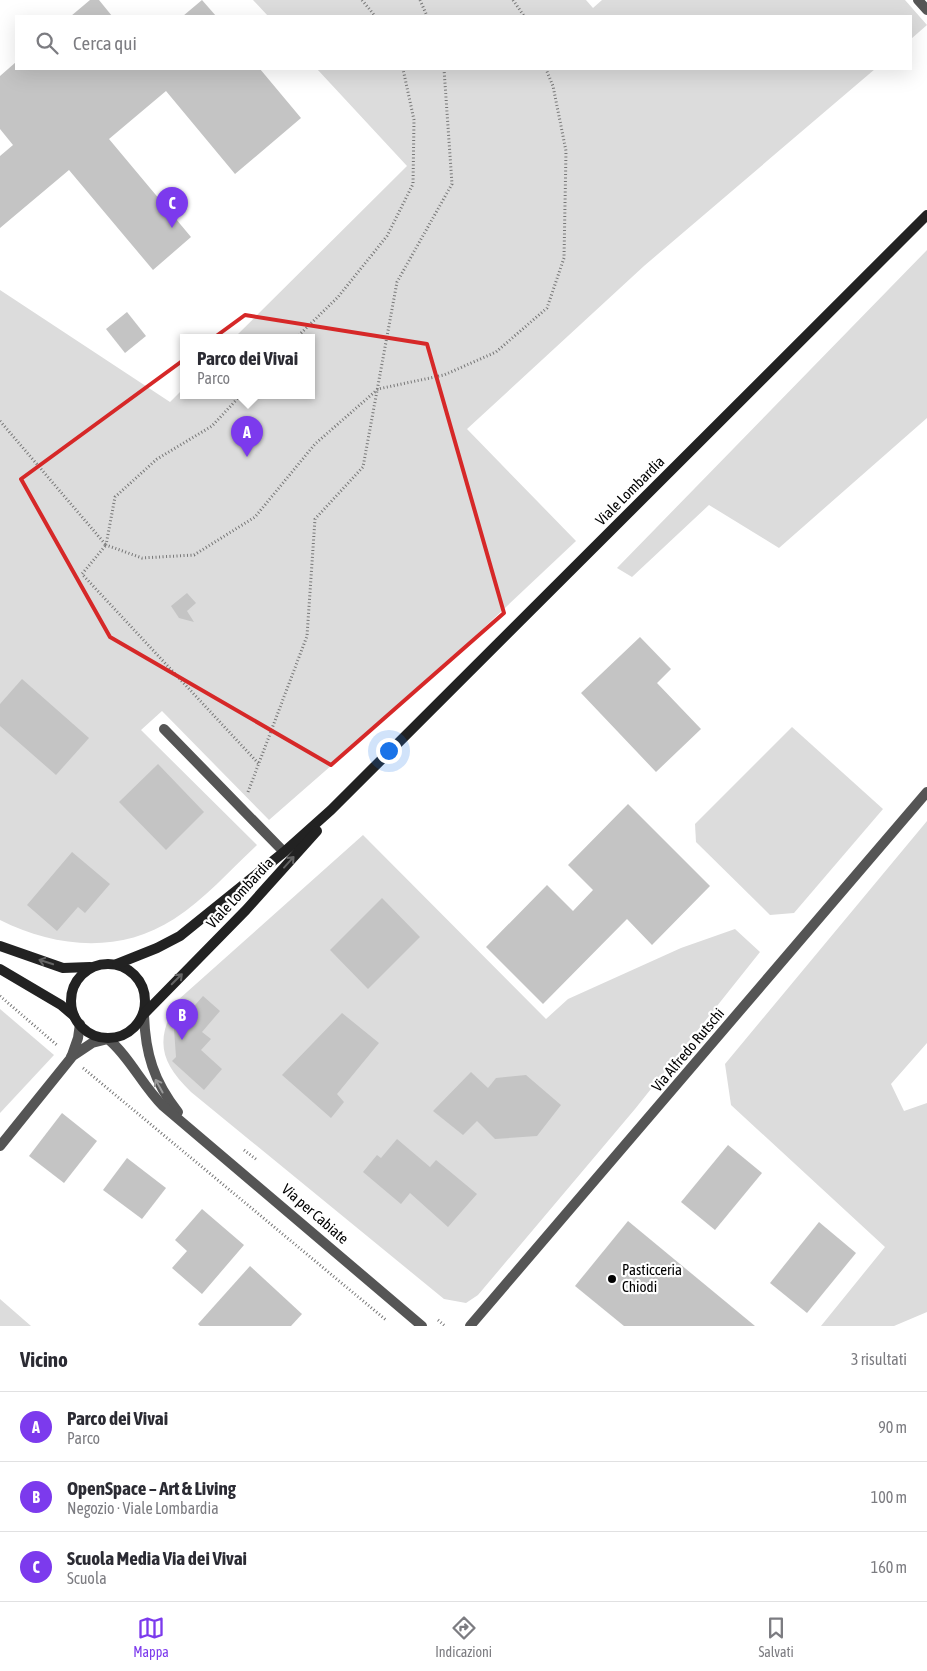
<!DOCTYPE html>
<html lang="it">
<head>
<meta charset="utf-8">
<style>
  :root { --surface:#fff; --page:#f2f2f3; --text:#2b2b33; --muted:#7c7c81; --line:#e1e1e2; --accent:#7c3aed }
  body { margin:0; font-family:"Asap Condensed",sans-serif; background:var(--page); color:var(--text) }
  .you { position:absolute; left:388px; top:750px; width:18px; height:18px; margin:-12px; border:4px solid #fff; border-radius:50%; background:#1a73e8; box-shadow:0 0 0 8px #1a73e833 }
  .badge { display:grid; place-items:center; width:32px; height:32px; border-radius:50%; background:var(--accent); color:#fff; font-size:16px; font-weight:700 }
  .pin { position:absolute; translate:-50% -41px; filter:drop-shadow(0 1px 2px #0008) }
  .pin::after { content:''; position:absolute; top:26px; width:18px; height:15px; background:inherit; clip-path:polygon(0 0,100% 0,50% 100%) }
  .popup { position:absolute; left:180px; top:334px; width:135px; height:65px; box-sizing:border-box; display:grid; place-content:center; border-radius:0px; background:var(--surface); filter:drop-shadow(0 1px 4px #0005); font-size:16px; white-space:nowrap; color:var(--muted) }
  .popup b { font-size:19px; color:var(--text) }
  .popup::after { content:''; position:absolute; left:50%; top:100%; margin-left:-10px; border:10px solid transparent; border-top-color:var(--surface) }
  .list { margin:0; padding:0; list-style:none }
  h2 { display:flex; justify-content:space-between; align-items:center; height:65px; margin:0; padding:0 20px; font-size:21px }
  h2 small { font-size:16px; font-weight:400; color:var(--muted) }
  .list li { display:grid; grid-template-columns:32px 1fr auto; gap:15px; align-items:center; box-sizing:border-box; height:70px; padding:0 20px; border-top:1px solid var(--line) }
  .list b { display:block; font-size:19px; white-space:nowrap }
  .list p { margin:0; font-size:16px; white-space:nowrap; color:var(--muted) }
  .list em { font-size:16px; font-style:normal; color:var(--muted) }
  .icon { flex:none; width:28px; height:28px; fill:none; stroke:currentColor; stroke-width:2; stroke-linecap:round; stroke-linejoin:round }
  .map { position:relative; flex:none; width:927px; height:1326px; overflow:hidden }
  .search { position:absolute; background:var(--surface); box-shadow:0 5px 20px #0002; left:15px; right:15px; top:15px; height:55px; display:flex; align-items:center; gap:12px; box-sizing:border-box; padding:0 18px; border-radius:0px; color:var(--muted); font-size:19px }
  .sheet { height:275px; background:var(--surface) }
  nav { display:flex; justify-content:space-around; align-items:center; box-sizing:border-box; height:70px; border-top:1px solid var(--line); background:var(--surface); font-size:14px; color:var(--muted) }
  nav a { display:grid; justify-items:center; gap:2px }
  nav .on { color:var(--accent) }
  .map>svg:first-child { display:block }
</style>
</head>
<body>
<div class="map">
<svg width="927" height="1326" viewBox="0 0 927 1326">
  <rect width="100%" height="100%" fill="#fff"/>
  <g fill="#dcdcdc">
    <polygon points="253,0 586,0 593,8 602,0 905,0 927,25 911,39 911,16 268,16"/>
    <path d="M317 69H875L644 266 467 429 576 541 420 688 269 820 162 711 141 730 257 845C230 870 205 899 174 919 120 954 56 948 0 920V290L170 402 183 389V396H311V338H234L407 166Z"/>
    <polygon points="927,250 927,418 779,548 709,505 632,577 617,568"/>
    <polygon points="792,727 883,809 794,913 770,915 696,842 695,824"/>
    <polygon points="927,821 927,1043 891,1084 904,1111 927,1103 927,1312 894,1326 821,1326 885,1247 731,1105 725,1064"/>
    <path d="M363 835 546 1019 568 999 681 948 735 929 760 952 635 1109 478 1295 466 1303 444 1299 191 1092C159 1061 155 1039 178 1000Z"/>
    <polygon points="0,1009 54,1055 0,1113"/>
    <polygon points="0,1299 31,1326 0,1326"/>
  </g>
  <g fill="#c4c4c4">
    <polygon points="90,0 99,0 112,16 71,16"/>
    <polygon points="202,0 216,16 183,16"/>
    <polygon points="16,62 16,69 260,69 301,118 235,174 166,91 109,139 191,237 153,270 69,170 0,228 0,156 13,145 0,129 0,76"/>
    <polygon points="127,312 146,336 125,353 106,329"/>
    <polygon points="187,593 196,603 187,611 194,622 179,618 171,606"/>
    <polygon points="640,637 671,669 657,683 701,729 656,772 581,693"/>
    <polygon points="22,679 89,738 56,775 0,726 0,704"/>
    <polygon points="158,764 204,812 166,850 119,802"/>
    <polygon points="628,804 710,886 652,945 627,919 543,1004 486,947 547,885 573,911 593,890 568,865"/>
    <polygon points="72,852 110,884 85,913 78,907 57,931 27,905"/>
    <polygon points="382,898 420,937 368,989 330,950"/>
    <polygon points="203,996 220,1011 202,1032 211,1039 201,1050 222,1069 204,1090 172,1061 176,1057 174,1029"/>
    <polygon points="342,1013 379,1043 337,1094 344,1102 331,1118 282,1075"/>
    <polygon points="471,1072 488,1088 496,1078 526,1075 561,1105 537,1136 495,1139 477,1121 463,1135 433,1111"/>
    <polygon points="62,1113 97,1141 64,1183 29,1156"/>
    <polygon points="397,1139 430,1167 436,1160 477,1194 448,1227 410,1193 401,1204 363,1172 377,1155 381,1158"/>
    <polygon points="728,1145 762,1173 715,1230 681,1202"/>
    <polygon points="127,1158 166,1188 142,1219 103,1190"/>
    <polygon points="202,1209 244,1245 202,1294 172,1268 187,1251 175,1240"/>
    <polygon points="628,1221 755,1326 624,1326 575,1286"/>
    <polygon points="819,1222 856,1253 807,1313 770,1283"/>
    <polygon points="250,1266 302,1314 291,1326 200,1326 198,1324"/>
  </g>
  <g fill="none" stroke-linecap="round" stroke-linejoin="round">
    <g stroke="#777" stroke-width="3" stroke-dasharray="1 2.5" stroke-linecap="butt">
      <polyline points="362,0 375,16"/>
      <polyline points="420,0 427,16"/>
      <polyline points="513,0 524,16"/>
      <polyline points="296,338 338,297 387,236 413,184 414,120 403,69"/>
      <polyline points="240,396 212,426 157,459 115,497 106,545 142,558 194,555 255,517 315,444 378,389 444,375 496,352 547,308 564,258 566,151 553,86 546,69"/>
      <polyline points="0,421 106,545 82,574 259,764"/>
      <polyline points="248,792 307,636 315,519 363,467 397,282 452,184 444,69"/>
      <polyline points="0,996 58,1046"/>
      <polyline points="83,1068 386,1320"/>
      <polyline points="244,1150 257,1160"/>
      <polyline points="438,1320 445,1326"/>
    </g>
    <g stroke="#555" stroke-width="10">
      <polyline points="918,0 927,10"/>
      <polyline points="164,729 284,852"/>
    </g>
    <g stroke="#555" stroke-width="10">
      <polyline points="71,1057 92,1043 108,1039"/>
      <polyline points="0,1146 71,1058 78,1038 80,1024"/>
      <polyline points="470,1326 927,792"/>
    </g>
    <g stroke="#555" stroke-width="10">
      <path d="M144 1014C145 1053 154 1082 178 1112"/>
      <path d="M108 1039C129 1056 142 1085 163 1106L422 1326"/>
    </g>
    <g stroke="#222" stroke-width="10">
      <polyline points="0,946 63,968 90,967"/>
      <circle cx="108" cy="1001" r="37"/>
      <polyline points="117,964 157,948 180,936 284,852 331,810 927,215"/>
      <polyline points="0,969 61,1005 74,1016"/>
      <polyline points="144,1014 246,910 317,831"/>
    </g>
  </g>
  <defs><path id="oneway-shaft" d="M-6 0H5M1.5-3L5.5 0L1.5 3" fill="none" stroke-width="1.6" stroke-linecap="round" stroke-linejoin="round" transform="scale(1.25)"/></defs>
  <g stroke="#646464">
    <use href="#oneway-shaft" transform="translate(289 862) rotate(-48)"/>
    <use href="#oneway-shaft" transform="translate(46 962) rotate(-162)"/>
    <use href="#oneway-shaft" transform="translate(177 979) rotate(-45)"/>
  </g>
  <use stroke="#999" href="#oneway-shaft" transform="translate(159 1086) rotate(-119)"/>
  <path fill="none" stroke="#d62828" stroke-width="4" stroke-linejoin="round" d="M245 315 427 344 504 613 331 765 110 637 21 479Z"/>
  <circle fill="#000" stroke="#fff" stroke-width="2" cx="612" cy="1279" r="5"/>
  <g text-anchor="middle" stroke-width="4.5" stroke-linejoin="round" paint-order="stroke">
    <g font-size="15" fill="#000" stroke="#fff">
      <text transform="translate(630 491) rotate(-45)" y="5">Viale Lombardia</text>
      <text transform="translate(240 893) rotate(-47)" y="5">Viale Lombardia</text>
      <text transform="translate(688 1050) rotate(-50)" y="5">Via Alfredo Rutschi</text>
      <text transform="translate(315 1214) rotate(41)" y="5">Via per Cabiate</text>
    </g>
    <g font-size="15" fill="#000" stroke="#fff" text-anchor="start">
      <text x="622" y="1275">Pasticceria<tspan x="622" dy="17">Chiodi</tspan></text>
    </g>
  </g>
</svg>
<div class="you"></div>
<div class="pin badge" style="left:247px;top:457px">A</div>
<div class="popup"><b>Parco dei Vivai</b>Parco</div>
<div class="pin badge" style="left:182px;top:1040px">B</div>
<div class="pin badge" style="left:172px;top:228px">C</div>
<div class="search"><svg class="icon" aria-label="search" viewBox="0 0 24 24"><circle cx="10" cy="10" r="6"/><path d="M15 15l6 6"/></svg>Cerca qui</div>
</div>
<section class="sheet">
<h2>Vicino<small>3 risultati</small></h2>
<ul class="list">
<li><span class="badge">A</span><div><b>Parco dei Vivai</b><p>Parco</p></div><em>90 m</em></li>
<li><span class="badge">B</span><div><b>OpenSpace – Art &amp; Living</b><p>Negozio · Viale Lombardia</p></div><em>100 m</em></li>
<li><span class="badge">C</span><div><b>Scuola Media Via dei Vivai</b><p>Scuola</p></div><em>160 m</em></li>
</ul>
</section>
<nav>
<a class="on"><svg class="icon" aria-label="map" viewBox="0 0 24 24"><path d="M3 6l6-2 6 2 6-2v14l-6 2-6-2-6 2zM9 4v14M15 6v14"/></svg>Mappa</a>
<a><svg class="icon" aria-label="directions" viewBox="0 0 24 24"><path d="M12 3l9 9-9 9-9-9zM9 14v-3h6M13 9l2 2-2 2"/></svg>Indicazioni</a>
<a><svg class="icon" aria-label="saved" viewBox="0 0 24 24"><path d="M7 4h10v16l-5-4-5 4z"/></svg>Salvati</a>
</nav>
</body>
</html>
